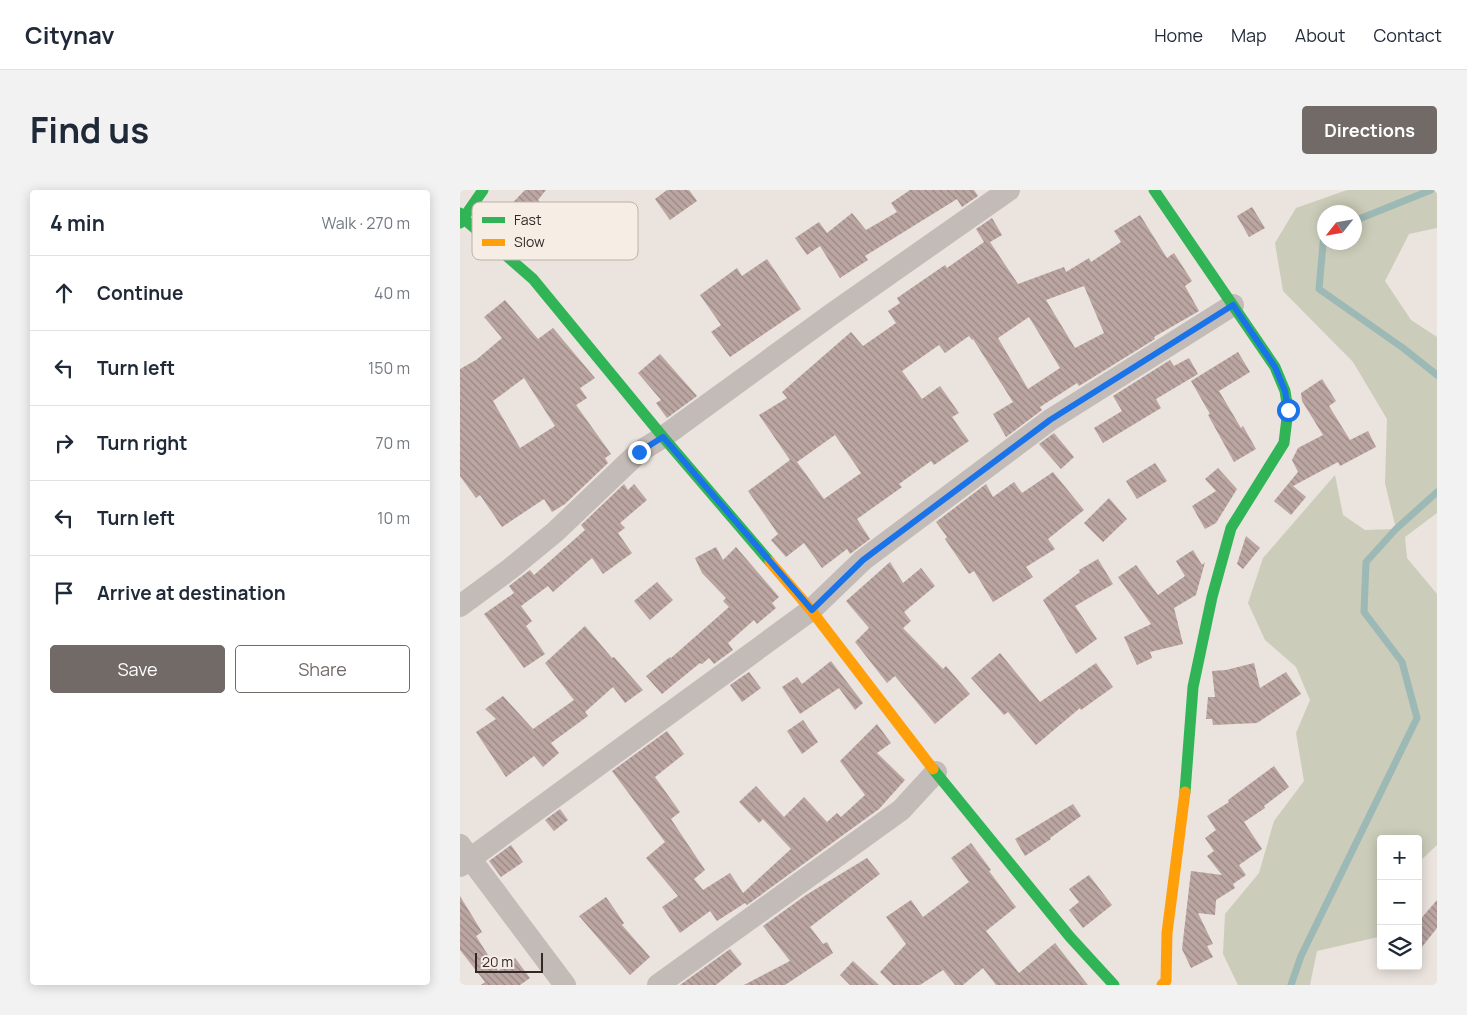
<!DOCTYPE html>
<html lang="en">
<head>
<meta charset="utf-8">
<style>
  :root { --surface:#fff; --page:#f2f2f3; --text:#1f2937; --muted:#747a83; --line:#e0e1e3; --accent:#726a67 }
  body { margin:0; font-family:Manrope,sans-serif; background:var(--page); color:var(--text) }
  .controls { position:absolute; right:15px; bottom:15px; display:grid; overflow:hidden; border-radius:5px; box-shadow:0 2px 12px #0003 }
  .controls button { width:45px; height:45px; display:grid; place-items:center; padding:0; border:0; border-bottom:1px solid var(--line); background:var(--surface); color:var(--text); font:25px sans-serif }
  .compass { position:absolute; left:857px; top:15px; width:45px; height:45px; border-radius:50%; background:var(--surface); box-shadow:0 2px 12px #0003; rotate:239deg }
  .scale { position:absolute; left:15px; bottom:12px; width:68px; box-sizing:border-box; padding-left:5px; border:2px solid #322927; border-top:0; font-size:14px; line-height:18px; white-space:nowrap; color:#322927; -webkit-text-stroke:4px #f6ede5; paint-order:stroke }
  .stop { position:absolute; width:15px; height:15px; margin:-11px; border:4px solid #1a73e8; border-radius:50%; background:#fff }
  .stop.end { background:#1a73e8; border-color:#fff; box-shadow:0 1px 5px #0008 }
  .list { margin:0; padding:0; list-style:none }
  h2 { display:flex; justify-content:space-between; align-items:center; height:65px; margin:0; padding:0 20px; font-size:21px }
  h2 small { font-size:16px; font-weight:400; color:var(--muted) }
  .list li { display:grid; grid-template-columns:32px 1fr auto; gap:15px; align-items:center; box-sizing:border-box; height:75px; padding:0 20px; border-top:1px solid var(--line) }
  .list b { display:block; font-size:19px; white-space:nowrap }
  .list em { font-size:16px; font-style:normal; color:var(--muted) }
  .actions { display:flex; gap:10px; padding:15px 20px }
  .actions a { flex:1; padding:11px 0; border:1px solid var(--accent); border-radius:5px; text-align:center; font-size:18px; color:var(--accent) }
  .actions .main { background:var(--accent); color:#fff }
  .icon { flex:none; width:28px; height:28px; fill:none; stroke:currentColor; stroke-width:2; stroke-linecap:round; stroke-linejoin:round }
  .map { position:relative; flex:none; width:977px; height:795px; overflow:hidden; border-radius:5px }
  header { display:flex; align-items:center; gap:30px; box-sizing:border-box; height:70px; padding:0 25px; background:var(--surface); border-bottom:1px solid var(--line) }
  header strong { font-size:24px }
  nav { display:flex; gap:28px; margin-inline-start:auto; font-size:18px }
  .intro { display:flex; align-items:center; justify-content:space-between; box-sizing:border-box; height:120px; padding:0 30px }
  h1 { margin:0; font-size:35px }
  .button { padding:12px 22px; border-radius:5px; background:var(--accent); color:#fff; font-size:18px; font-weight:700 }
  main { display:flex; gap:30px; padding:0 30px }
  aside { flex:1; background:var(--surface); border-radius:5px; box-shadow:0 2px 12px #0003 }
  .map>svg:first-child { display:block }
</style>
</head>
<body>
<header>
<strong>Citynav</strong>
<nav><a>Home</a><a>Map</a><a>About</a><a>Contact</a></nav>
</header>
<div class="intro"><h1>Find us</h1><a class="button">Directions</a></div>
<main>
<aside>
<h2>4 min<small>Walk · 270 m</small></h2>
<ul class="list">
<li><svg class="icon" aria-label="ahead" viewBox="0 0 24 24"><path d="M12 20V5M6 11l6-6 6 6"/></svg><div><b>Continue</b></div><em>40 m</em></li>
<li><svg class="icon" aria-label="left" viewBox="0 0 24 24"><path d="M17 20v-9H6M10 6l-5 5 5 5"/></svg><div><b>Turn left</b></div><em>150 m</em></li>
<li><svg class="icon" aria-label="right" viewBox="0 0 24 24"><path d="M7 20v-9h11M14 6l5 5-5 5"/></svg><div><b>Turn right</b></div><em>70 m</em></li>
<li><svg class="icon" aria-label="left" viewBox="0 0 24 24"><path d="M17 20v-9H6M10 6l-5 5 5 5"/></svg><div><b>Turn left</b></div><em>10 m</em></li>
<li><svg class="icon" aria-label="arrive" viewBox="0 0 24 24"><path d="M6 21V4h12l-3 4 3 4H6"/></svg><div><b>Arrive at destination</b></div></li>
</ul>
<div class="actions"><a class="main">Save</a><a>Share</a></div>
</aside>
<div class="map">
<svg width="977" height="795" viewBox="0 0 977 795">
  <defs>
    <pattern id="building-back-hatch" width="6" height="6" patternUnits="userSpaceOnUse" patternTransform="scale(1.25)"><rect width="6" height="6" fill="#bba6a2"/><path d="M-1 5l2 2M0 0l6 6M5-1l2 2" fill="none" stroke="#998784"/></pattern>
  </defs>
  <rect width="100%" height="100%" fill="#eae3de"/>
  <path fill="#ccccba" fill-rule="evenodd" d="M887 0H977V38L949 44 925 91 951 130 977 147V323L945 347 947 368 977 404V655L958 673V649H921V740L918 747 857 761 850 795H778L763 764 765 724 799 683 814 631 844 591 836 543 850 510 836 477 805 450 788 413 803 368 875 285 883 325 905 340 936 339 925 293 927 229 893 172 823 101 815 53 836 18ZM864 22H894V52H864Z"/>
  <g fill="none" stroke-linecap="round" stroke-linejoin="round">
    <g stroke="#9db9b5" stroke-width="7">
      <polyline points="894,31 971,0"/>
      <polyline points="864,43 859,99 943,158 977,185"/>
      <polyline points="831,795 841,766 957,528 942,472 904,422 906,372 936,339 977,302"/>
    </g>
  </g>
  <g fill="url(#building-back-hatch)" fill-rule="evenodd">
    <polygon points="65,0 86,0 78,10 84,17 71,29 66,24 50,42 36,30"/>
    <polygon points="207,0 229,0 237,11 210,30 195,9"/>
    <polygon points="450,0 514,0 518,6 502,17 497,9 405,66 408,70 380,88 360,56 347,65 335,48 359,32 367,43 392,23 406,40 437,22 431,13"/>
    <polygon points="792,17 805,38 789,47 777,26"/>
    <path d="M680 25 707 68 714 63 732 91 725 96 739 121 694 147 695 149 619 196 617 193 580 217 582 220 546 247 533 224 553 212 513 149 512 150 509 146 485 163 479 155 442 181 462 209 480 196 499 223 492 227 509 251 474 275 471 271 439 294 442 297 397 329 410 349 390 364 387 359 362 378 344 353 326 367 311 350 318 344 288 301 330 270 299 225 327 208 322 202 391 142 403 156 436 133 428 121 440 113 437 108 485 75 487 78 524 52 516 39 532 28 542 45 530 52 558 94 604 77 606 82 629 68 631 72 661 52 654 41ZM624 96 644 143 615 158 586 110ZM569 127 600 178 568 199 538 148ZM375 245 401 283 364 309 337 272Z"/>
    <polygon points="307,69 341,119 270,167 251,142 261,135 240,105 277,78 282,86"/>
    <path d="M45 110 78 149 93 138 135 188 120 198 127 208 116 215 151 264 145 268 148 273 105 314 92 322 84 309 42 337 20 305 16 308 0 286V179L16 170 42 148 24 127ZM64 188 95 236 60 258 33 211Z"/>
    <polygon points="778,162 790,182 759,201 781,238 783,236 796,259 774,272 748,225 750,224 731,191"/>
    <polygon points="200,164 237,206 207,228 196,213 201,210 178,183"/>
    <polygon points="729,168 738,184 696,209 701,218 643,253 634,238 662,221 653,206 710,170 714,176"/>
    <polygon points="862,189 876,211 869,216 890,250 908,241 916,257 880,276 878,272 833,296 846,307 831,325 814,311 838,282 832,270 838,258 863,245 842,211 841,203"/>
    <polygon points="594,243 614,267 601,279 579,254"/>
    <polygon points="695,273 707,291 677,309 666,291"/>
    <polygon points="758,278 777,299 756,333 745,339 732,316 756,301 745,289"/>
    <polygon points="593,282 624,320 588,349 595,359 566,377 573,387 533,412 514,381 509,384 485,349 487,347 476,332 526,294 533,307 554,292 562,303"/>
    <polygon points="164,294 168,300 174,294 187,310 160,333 165,338 158,343 172,363 143,384 132,368 93,402 88,396 61,416 72,431 66,436 85,464 64,478 24,424 54,403 49,396 70,380 74,385 125,340 121,335"/>
    <polygon points="649,308 667,329 643,352 624,333"/>
    <polygon points="786,346 800,358 783,379 777,374"/>
    <polygon points="256,357 263,370 276,357 319,407 312,413 316,418 297,434 294,430 268,453 273,460 254,474 249,468 242,474 240,473 202,504 186,486 210,467 211,468 269,417 263,411 266,408 242,383 235,368"/>
    <polygon points="733,360 742,375 745,372 736,405 714,418 723,454 690,462 692,468 677,475 664,447 691,434 658,387 676,375 698,405 725,386 716,371"/>
    <polygon points="638,369 653,394 615,416 637,449 616,464 583,410 620,382 619,380"/>
    <polygon points="430,372 443,393 461,378 475,396 444,422 451,431 443,438 483,479 486,476 510,504 475,534 435,486 427,493 395,452 409,438 386,411"/>
    <polygon points="197,392 213,410 190,430 174,411"/>
    <polygon points="125,436 152,468 154,467 183,500 165,513 153,497 125,522 128,526 91,553 99,563 83,577 74,566 46,587 16,542 36,529 25,519 43,506 73,539 114,510 85,473"/>
    <polygon points="540,463 580,512 636,473 653,497 621,520 620,518 576,555 548,522 544,525 511,488"/>
    <polygon points="371,471 403,513 395,520 379,498 340,524 322,497 337,487 342,494"/>
    <polygon points="794,473 800,498 826,482 841,504 797,533 753,535 752,529 746,529 748,507 755,507 752,481 766,480"/>
    <polygon points="289,482 301,498 282,512 270,495"/>
    <polygon points="343,530 358,552 342,564 327,541"/>
    <polygon points="417,534 431,553 417,563 445,590 419,619 287,715 285,713 257,731 250,721 220,743 202,717 218,706 186,668 205,652 152,581 207,541 224,564 195,587 220,622 211,629 245,680 234,689 243,700 270,683 283,703 331,659 303,629 299,633 279,612 296,596 324,627 344,607 367,632 377,623 381,627 405,605 380,571"/>
    <polygon points="814,576 829,597 804,616 805,618 784,632 802,659 779,675 786,685 773,694 775,698 756,710 755,725 738,723 753,754 747,756 753,767 731,778 722,759 731,681 762,685 747,666 754,661 745,648 756,640 747,626 769,612 768,610"/>
    <polygon points="613,614 621,626 590,648 591,649 565,666 555,649"/>
    <polygon points="100,619 108,630 94,641 85,630"/>
    <polygon points="511,653 531,680 529,681 556,717 526,741 559,783 595,753 628,795 536,795 523,778 503,795 495,795 483,780 460,795 433,795 420,782 446,754 426,727 451,710 463,727 509,692 491,668"/>
    <polygon points="51,655 63,672 41,687 29,671"/>
    <polygon points="407,668 420,684 350,737 363,754 367,752 373,763 325,795 284,795 330,771 303,736 346,705"/>
    <polygon points="629,685 652,715 623,738 609,720 619,712 609,699"/>
    <polygon points="0,706 22,742 16,746 38,781 55,768 70,788 60,795 21,795 25,792 0,760"/>
    <polygon points="146,707 164,733 162,735 190,767 170,785 119,726"/>
    <polygon points="977,710 977,738 958,762 958,732"/>
    <polygon points="270,759 282,774 256,795 220,795"/>
    <polygon points="393,771 419,795 390,795 380,785"/>
  </g>
  <g fill="none" stroke-linecap="round" stroke-linejoin="round">
    <g stroke="#c2bbb7" stroke-width="22">
      <polyline points="0,416 50,379 95,342 179,262 203,247 372,124 549,0"/>
      <polyline points="0,655 105,795"/>
      <polyline points="0,676 351,420 403,370 590,230 773,115"/>
      <polyline points="198,795 441,620 476,582"/>
    </g>
    <g stroke="#30b455" stroke-width="11">
      <polyline points="694,0 815,177 825,201 828,220 824,253 771,338 752,407 733,497 725,602"/>
      <polyline points="0,23 3,28 73,89 203,247 310,372"/>
      <polyline points="0,33 23,0"/>
      <polyline points="473,579 610,747 654,795"/>
    </g>
    <g stroke="#ff9f0a" stroke-width="11">
      <polyline points="310,372 351,420 473,579"/>
      <polyline points="702,795 706,791 707,743 725,602"/>
    </g>
  </g>
  <g fill="none" stroke-linecap="round" stroke-linejoin="round">
    <polyline stroke="#1a73e8" stroke-width="6" points="179,262 203,247 352,420 403,370 590,230 773,115 815,177 825,201 828,220"/>
  </g>
  <rect x="12" y="12" width="166" height="58" rx="8" fill="#f6ede5" stroke="#bbb2ac" stroke-width="1"/>
  <rect x="22" y="27" width="23" height="6" fill="#30b455"/>
  <rect x="22" y="49" width="23" height="7" fill="#ff9f0a"/>
  <g font-size="14" fill="#322927">
    <text x="54" y="35">Fast</text>
    <text x="54" y="57">Slow</text>
  </g>
</svg>
<div class="controls">
<button>+</button>
<button>−</button>
<button><svg class="icon" aria-label="layers" viewBox="0 0 24 24"><path d="M12 4l9 5-9 5-9-5zM3 14l9 5 9-5"/></svg></button>
</div>
<svg class="compass" viewBox="-18 -18 36 36"><path d="M0-13l5 13h-10z" fill="#e53935"/><path d="M0 13l5-13h-10z" fill="#747a83"/></svg>
<div class="scale">20 m</div>
<div class="stop" style="left:828px;top:220px"></div>
<div class="stop end" style="left:179px;top:262px"></div>
</div>
</main>
</body>
</html>
